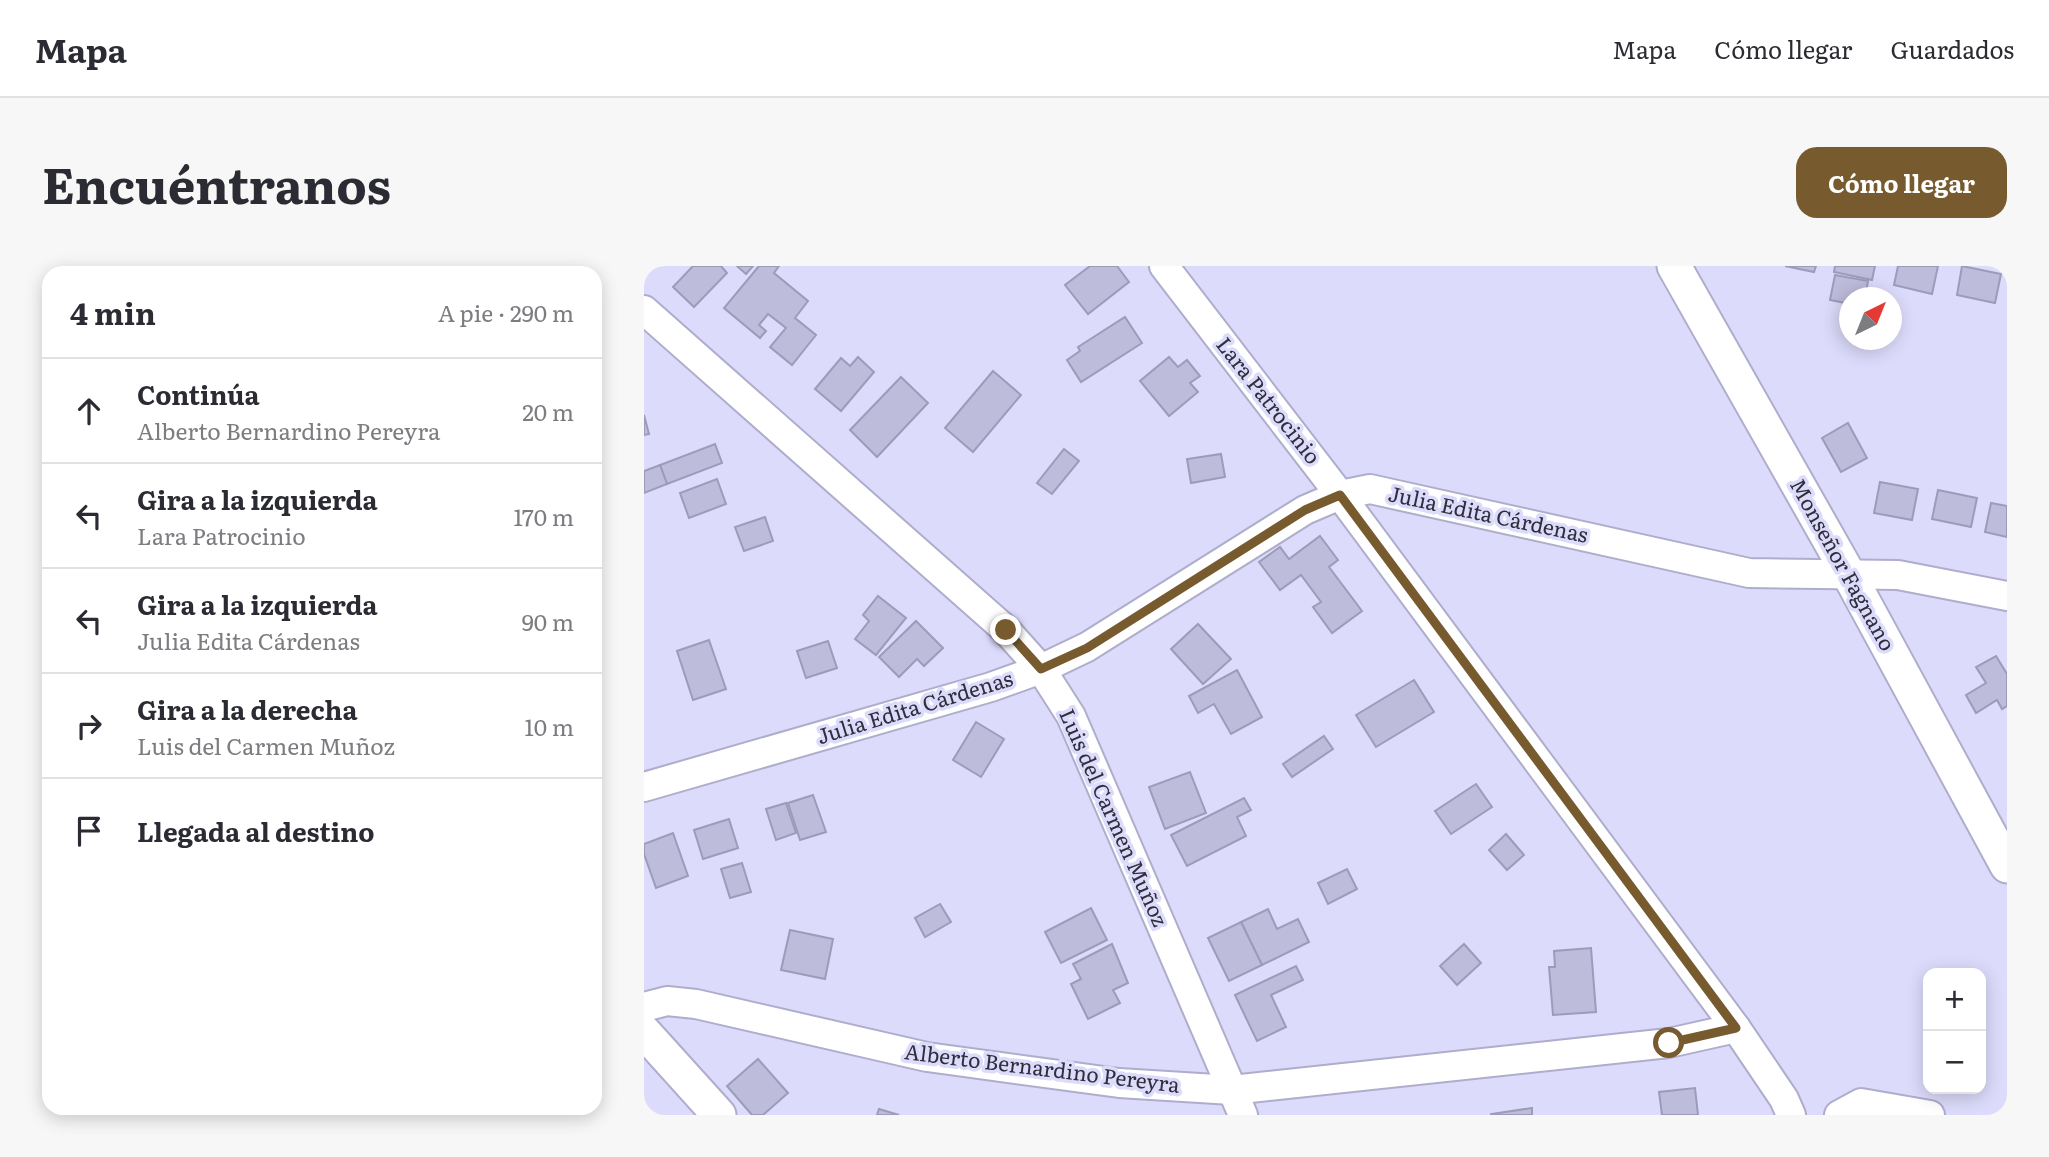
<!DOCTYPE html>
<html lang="es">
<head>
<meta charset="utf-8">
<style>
  :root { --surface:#fff; --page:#f7f7f7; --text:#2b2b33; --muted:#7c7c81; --line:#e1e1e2; --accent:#775b2e }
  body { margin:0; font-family:Literata,serif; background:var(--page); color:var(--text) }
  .controls { position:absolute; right:21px; bottom:21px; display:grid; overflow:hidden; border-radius:14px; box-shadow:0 4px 18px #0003 }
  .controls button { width:63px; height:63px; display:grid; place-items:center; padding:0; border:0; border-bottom:2px solid var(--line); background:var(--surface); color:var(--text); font:35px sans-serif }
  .compass { position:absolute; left:1195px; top:21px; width:63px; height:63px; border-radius:50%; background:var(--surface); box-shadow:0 4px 18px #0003; rotate:43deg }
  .stop { position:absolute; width:21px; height:21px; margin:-16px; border:5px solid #775b2e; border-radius:50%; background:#fff }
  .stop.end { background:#775b2e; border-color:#fff; box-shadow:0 2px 7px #0008 }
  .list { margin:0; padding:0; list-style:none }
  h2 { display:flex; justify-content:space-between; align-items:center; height:91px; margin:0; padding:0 28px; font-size:30px }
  h2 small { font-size:23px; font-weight:400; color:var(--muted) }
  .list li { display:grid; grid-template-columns:46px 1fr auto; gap:21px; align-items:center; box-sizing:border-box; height:105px; padding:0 28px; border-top:2px solid var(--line) }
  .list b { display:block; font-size:26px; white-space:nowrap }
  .list p { margin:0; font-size:23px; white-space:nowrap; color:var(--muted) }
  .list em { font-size:23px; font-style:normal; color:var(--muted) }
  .icon { flex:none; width:38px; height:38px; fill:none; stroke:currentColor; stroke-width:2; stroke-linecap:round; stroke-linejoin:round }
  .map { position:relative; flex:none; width:1363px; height:849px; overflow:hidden; border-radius:21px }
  header { display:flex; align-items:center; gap:42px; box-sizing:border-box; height:98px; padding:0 35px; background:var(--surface); border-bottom:2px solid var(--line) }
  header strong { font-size:33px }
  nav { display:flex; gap:38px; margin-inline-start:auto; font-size:24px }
  .intro { display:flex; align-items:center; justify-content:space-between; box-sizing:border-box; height:168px; padding:0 42px }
  h1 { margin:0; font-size:49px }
  .button { padding:18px 32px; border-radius:21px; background:var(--accent); color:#fff; font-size:24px; font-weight:700 }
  main { display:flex; gap:42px; padding:0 42px }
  aside { flex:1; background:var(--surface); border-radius:21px; box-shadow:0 4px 18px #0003 }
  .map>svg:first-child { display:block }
</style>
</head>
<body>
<header>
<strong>Mapa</strong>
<nav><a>Mapa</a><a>Cómo llegar</a><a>Guardados</a></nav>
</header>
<div class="intro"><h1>Encuéntranos</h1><a class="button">Cómo llegar</a></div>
<main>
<aside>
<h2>4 min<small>A pie · 290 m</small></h2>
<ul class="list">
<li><svg class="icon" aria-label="ahead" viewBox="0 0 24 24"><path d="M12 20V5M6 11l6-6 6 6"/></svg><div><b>Continúa</b><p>Alberto Bernardino Pereyra</p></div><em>20 m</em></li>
<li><svg class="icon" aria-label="left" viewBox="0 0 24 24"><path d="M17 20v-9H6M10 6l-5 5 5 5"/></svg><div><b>Gira a la izquierda</b><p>Lara Patrocinio</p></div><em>170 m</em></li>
<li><svg class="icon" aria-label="left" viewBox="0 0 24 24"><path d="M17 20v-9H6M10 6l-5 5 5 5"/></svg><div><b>Gira a la izquierda</b><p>Julia Edita Cárdenas</p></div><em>90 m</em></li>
<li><svg class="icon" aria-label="right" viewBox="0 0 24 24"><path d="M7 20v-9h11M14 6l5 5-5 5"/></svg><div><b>Gira a la derecha</b><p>Luis del Carmen Muñoz</p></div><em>10 m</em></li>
<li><svg class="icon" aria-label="arrive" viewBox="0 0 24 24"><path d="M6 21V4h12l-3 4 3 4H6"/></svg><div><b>Llegada al destino</b></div></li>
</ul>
</aside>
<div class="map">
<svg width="1363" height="849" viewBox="0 0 1363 849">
  <rect width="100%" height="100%" fill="#dcdbfb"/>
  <g fill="#bebcdb" stroke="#9c9bb9" stroke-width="2">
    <polygon points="49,0 77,0 83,7 50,41 29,21"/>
    <polygon points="93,0 109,0 102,8"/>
    <polygon points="115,0 135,0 130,7 164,35 151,52 172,69 148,99 126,81 142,62 124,48 115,59 122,65 116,72 80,42"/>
    <polygon points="446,0 473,0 485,16 444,48 421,19"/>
    <polygon points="1141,0 1172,0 1170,6"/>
    <polygon points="1191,0 1231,0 1228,14 1190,6"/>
    <polygon points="1254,0 1294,0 1288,28 1250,19"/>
    <polygon points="1318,0 1357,8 1351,37 1313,29"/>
    <polygon points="1191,9 1224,15 1221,32 1206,32 1206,38 1186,34"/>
    <polygon points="481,51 498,77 437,116 423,94 436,85 434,81"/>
    <polygon points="214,91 230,106 197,145 171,123 197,92 206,100"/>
    <polygon points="525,91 534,101 543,94 556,110 546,117 554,126 525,150 496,115"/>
    <polygon points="349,105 377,129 329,186 301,162"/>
    <polygon points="257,111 284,137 233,191 206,164"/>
    <polygon points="0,149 5,168 0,169"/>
    <polygon points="1204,157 1223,192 1197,206 1178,172"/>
    <polygon points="71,178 78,197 23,218 16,199"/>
    <polygon points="420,183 435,195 408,228 393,217"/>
    <polygon points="577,188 581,211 547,217 543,193"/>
    <polygon points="16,199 23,218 0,227 0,205"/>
    <polygon points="73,213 82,238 45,252 36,227"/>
    <polygon points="1236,216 1274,223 1268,254 1230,247"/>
    <polygon points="1294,224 1333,232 1327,261 1288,253"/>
    <polygon points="1347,237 1363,240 1363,271 1341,266"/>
    <polygon points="121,251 129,275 100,285 91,261"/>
    <polygon points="676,270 694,294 685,301 718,345 688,367 669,341 677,336 657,309 636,324 615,296 636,281 645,293"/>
    <polygon points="234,330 262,352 232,389 211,373 225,355 219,349"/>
    <polygon points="272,355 299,382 280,400 273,393 255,411 235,391"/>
    <polygon points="554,358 587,393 559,418 527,383"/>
    <polygon points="65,374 82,423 49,434 33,385"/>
    <polygon points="184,375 193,402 162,412 153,385"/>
    <polygon points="1352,390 1363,408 1363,440 1358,443 1353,434 1332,447 1322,429 1342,417 1332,401"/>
    <polygon points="593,404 618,451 587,468 570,438 554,447 545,430"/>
    <polygon points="770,414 790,446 732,481 712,449"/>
    <polygon points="332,456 360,473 337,511 309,494"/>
    <polygon points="680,470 689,483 648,511 639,498"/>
    <polygon points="546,506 562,547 521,563 505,521"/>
    <polygon points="832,518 848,541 807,568 791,545"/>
    <polygon points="169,529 182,566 156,574 144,537"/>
    <polygon points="600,532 607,544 593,551 602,570 543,600 527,569"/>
    <polygon points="142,537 152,567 132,574 122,543"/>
    <polygon points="85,553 94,582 59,593 50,564"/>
    <polygon points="29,567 44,610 12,622 0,588 0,578"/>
    <polygon points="862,568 880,589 863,604 845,584"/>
    <polygon points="98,597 107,626 86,632 77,603"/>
    <polygon points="703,603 713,623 684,638 674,617"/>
    <polygon points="296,638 307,656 281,671 271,652"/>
    <polygon points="447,642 463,674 417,697 401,666"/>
    <polygon points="624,643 633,663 654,653 665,676 618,699 597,656"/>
    <polygon points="597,656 618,699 585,715 564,672"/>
    <polygon points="146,664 189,673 181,713 137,704"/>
    <polygon points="468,678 484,717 469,724 476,737 444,753 427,718 437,713 429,698"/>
    <polygon points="820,678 837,697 813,719 796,700"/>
    <polygon points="947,682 952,746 909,749 905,701 911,701 910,685"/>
    <polygon points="652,700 659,714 627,729 642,761 613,775 591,729"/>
    <polygon points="114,793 144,827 119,849 108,849 83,820"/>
    <polygon points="1051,822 1054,849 1018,849 1015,826"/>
    <polygon points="888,842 888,849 847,849 847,848"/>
    <polygon points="235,843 255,849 233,849"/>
  </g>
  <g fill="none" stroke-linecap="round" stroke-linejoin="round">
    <g stroke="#afadcc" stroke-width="32">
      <g id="minor">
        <polyline points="520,0 696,229 1092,762 1140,833 1147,849"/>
        <polyline points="0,44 362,364 397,403 427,450 599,849"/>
        <polyline points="0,521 347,421 397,403 443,381 661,244 696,229 726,223 1105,307 1254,309 1363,330"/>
        <polyline points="0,741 23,735 52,738 283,791 475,817 588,824 1025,777 1092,762"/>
        <polyline points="1195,849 1217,837 1286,849"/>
      </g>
    </g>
    <g stroke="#afadcc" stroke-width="37">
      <g id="tertiary">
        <polyline points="1030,0 1204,307 1363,600"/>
        <polyline points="0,766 75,849"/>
      </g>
    </g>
    <use href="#minor" stroke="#fff" stroke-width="28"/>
    <use href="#tertiary" stroke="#fff" stroke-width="33"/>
  </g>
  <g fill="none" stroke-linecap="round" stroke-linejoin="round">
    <polyline stroke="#775b2e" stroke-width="9" points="362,364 397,403 443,382 661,244 696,229 1092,762 1025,777"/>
  </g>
  <g text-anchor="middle" stroke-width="7" stroke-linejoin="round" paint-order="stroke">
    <g font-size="21" fill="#2f2e3a" stroke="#dcdbfb">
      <text transform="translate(624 135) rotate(52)" y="7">Lara Patrocinio</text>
      <text transform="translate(844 249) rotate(12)" y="7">Julia Edita Cárdenas</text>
      <text transform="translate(1198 299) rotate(61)" y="7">Monseñor Fagnano</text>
      <text transform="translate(271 442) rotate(-17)" y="7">Julia Edita Cárdenas</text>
      <text transform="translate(469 552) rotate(66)" y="7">Luis del Carmen Muñoz</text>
      <text transform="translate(398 803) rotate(7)" y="7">Alberto Bernardino Pereyra</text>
    </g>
  </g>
</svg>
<div class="controls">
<button>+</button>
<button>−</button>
</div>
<svg class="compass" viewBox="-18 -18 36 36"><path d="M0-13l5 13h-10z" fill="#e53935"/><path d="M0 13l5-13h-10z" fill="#7c7c81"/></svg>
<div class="stop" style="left:1025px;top:777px"></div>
<div class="stop end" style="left:362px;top:364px"></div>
</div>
</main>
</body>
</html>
